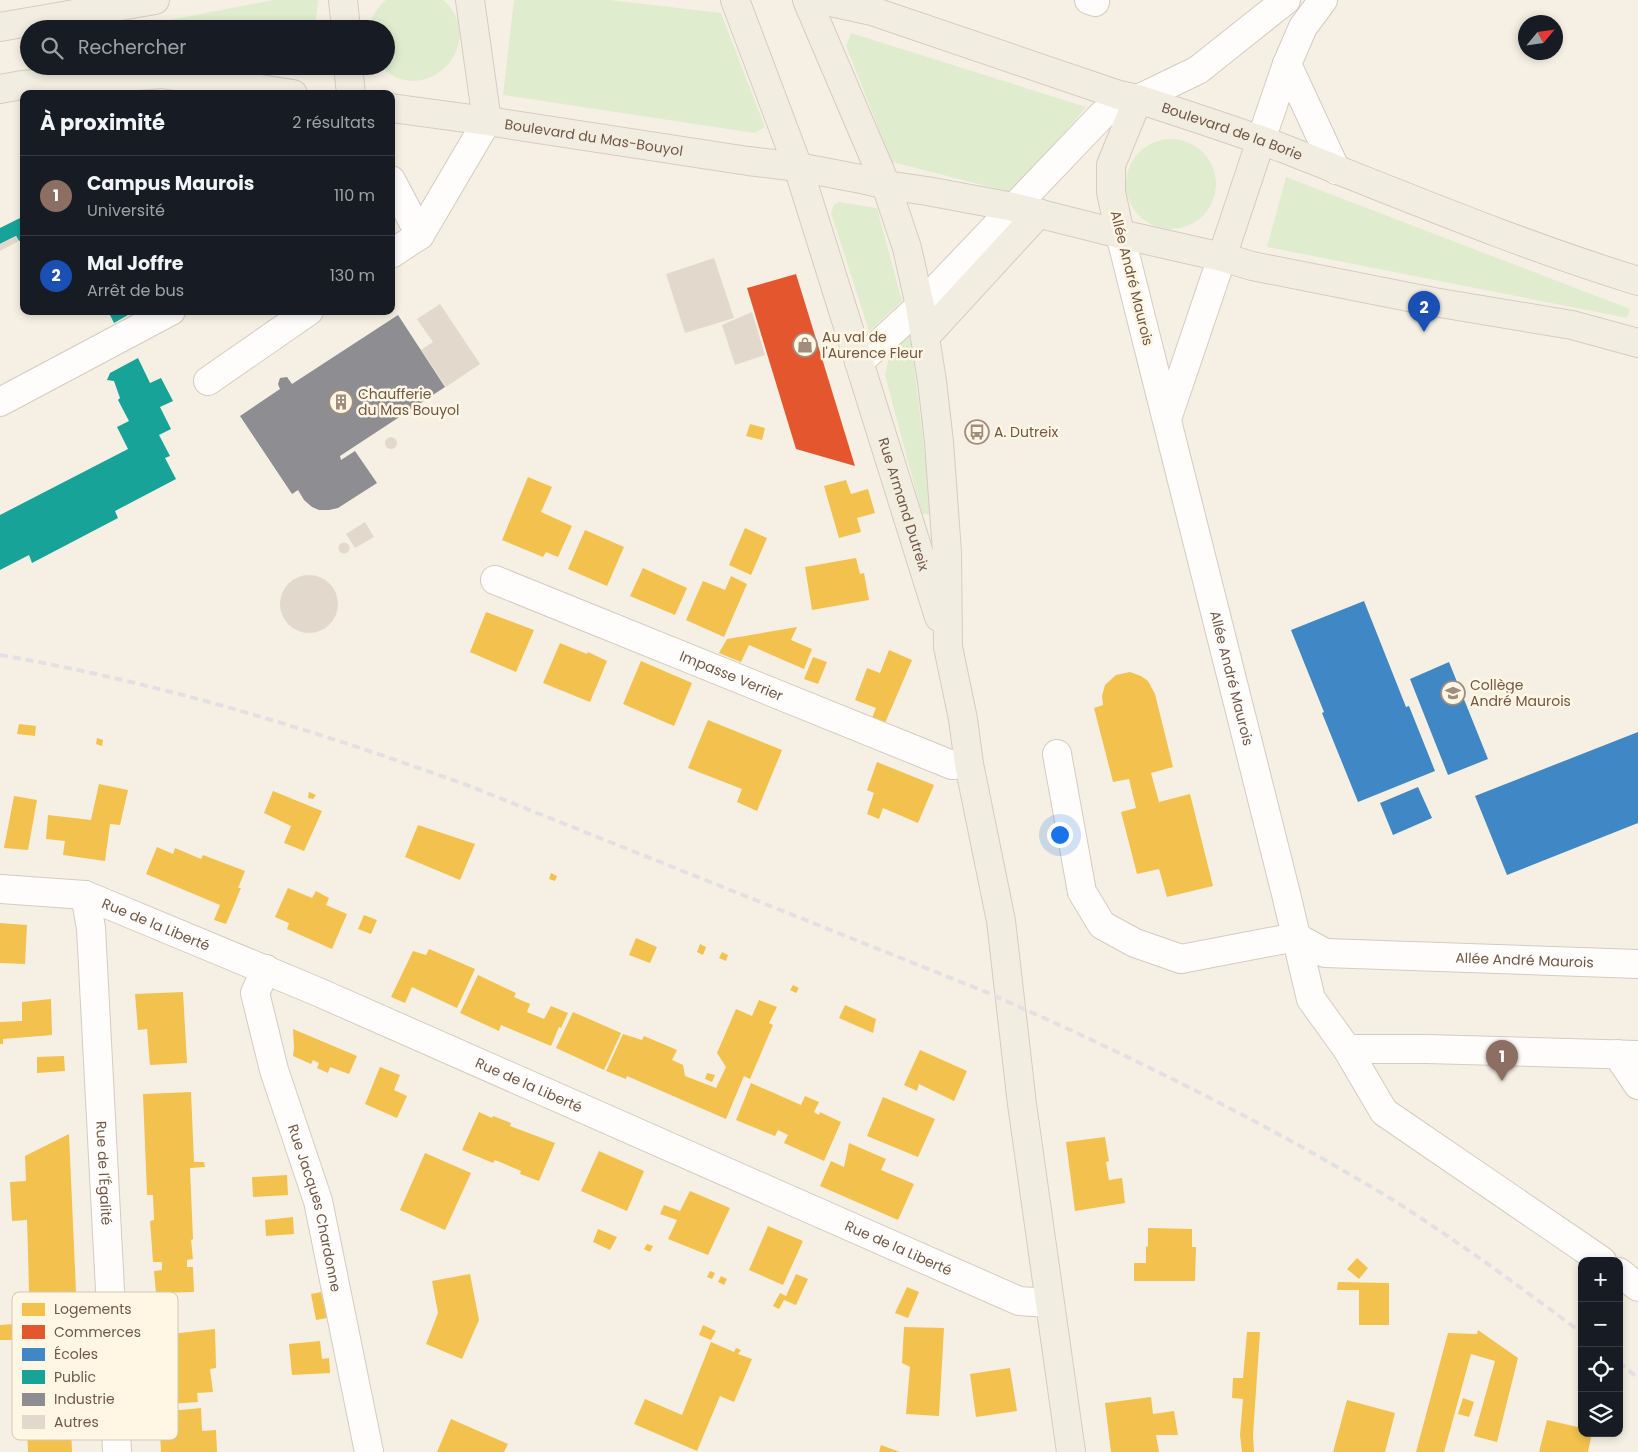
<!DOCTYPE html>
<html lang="fr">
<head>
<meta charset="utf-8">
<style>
  :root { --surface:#171b24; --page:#20242c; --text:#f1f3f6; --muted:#9ea1a6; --line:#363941; --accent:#8c9099 }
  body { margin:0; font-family:Poppins,sans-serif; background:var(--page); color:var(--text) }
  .controls { position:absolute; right:15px; bottom:15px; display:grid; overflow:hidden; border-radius:10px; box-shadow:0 2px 8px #0003 }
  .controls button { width:45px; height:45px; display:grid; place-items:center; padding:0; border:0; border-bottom:1px solid var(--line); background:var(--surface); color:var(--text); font:25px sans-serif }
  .compass { position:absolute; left:1518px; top:15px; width:45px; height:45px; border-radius:50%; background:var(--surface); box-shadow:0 2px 8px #0003; rotate:61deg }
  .you { position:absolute; left:1059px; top:834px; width:18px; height:18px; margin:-12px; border:4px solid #fff; border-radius:50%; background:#1a73e8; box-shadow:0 0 0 8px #1a73e833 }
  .badge { display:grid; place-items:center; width:32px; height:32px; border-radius:50%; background:var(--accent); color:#fff; font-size:16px; font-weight:700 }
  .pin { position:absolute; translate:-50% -41px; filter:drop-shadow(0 1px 2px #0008) }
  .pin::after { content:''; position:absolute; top:26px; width:18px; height:15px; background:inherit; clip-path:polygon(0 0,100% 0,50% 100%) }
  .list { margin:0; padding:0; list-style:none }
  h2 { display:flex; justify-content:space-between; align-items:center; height:65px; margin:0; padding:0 20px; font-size:21px }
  h2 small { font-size:16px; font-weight:400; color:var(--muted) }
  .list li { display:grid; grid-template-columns:32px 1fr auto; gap:15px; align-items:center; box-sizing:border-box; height:80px; padding:0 20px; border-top:1px solid var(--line) }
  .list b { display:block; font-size:19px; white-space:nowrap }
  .list p { margin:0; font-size:16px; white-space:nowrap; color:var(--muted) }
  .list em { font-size:16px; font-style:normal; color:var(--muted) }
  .icon { flex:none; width:28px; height:28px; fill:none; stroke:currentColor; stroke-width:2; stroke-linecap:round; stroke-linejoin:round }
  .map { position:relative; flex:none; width:1638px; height:1452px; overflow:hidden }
  .search { position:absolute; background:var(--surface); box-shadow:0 2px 8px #0003; left:20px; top:20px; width:375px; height:55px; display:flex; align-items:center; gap:12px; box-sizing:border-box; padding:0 18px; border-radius:28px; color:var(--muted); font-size:19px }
  .panel { position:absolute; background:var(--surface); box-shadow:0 2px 8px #0003; left:20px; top:90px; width:375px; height:225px; border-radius:10px }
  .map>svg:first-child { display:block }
</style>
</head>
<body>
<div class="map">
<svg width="1638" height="1452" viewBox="0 0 1638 1452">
  <rect width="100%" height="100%" fill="#f6f0e4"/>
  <g fill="#dfedce">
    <polygon points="273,0 318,0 315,29 123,29"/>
    <path d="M386 0H443C450 5 455 14 458 22 470 67 413 102 381 66H386V29H369C372 17 376 8 386 0Z"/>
    <polygon points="514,0 610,0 721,13 765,127 754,133 503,95"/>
    <polygon points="851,33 1086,107 1014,193 892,162 846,46"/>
    <circle cx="1171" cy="184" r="45"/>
    <polygon points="1286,177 1630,309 1627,318 1267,247"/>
    <polygon points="839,202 877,208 902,301 869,331 831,213 834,205"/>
    <polygon points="910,331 932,514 922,514 885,375 892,343"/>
  </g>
  <g fill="#f2c14e">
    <polygon points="750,424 765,428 762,440 746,436"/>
    <polygon points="528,477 552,487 541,512 572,526 558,557 546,552 543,557 502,540"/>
    <polygon points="846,480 851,494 868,489 875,513 857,518 861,532 839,538 824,486"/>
    <polygon points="745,528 767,538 751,575 729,565"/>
    <polygon points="585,530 624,547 607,586 568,569"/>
    <polygon points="856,558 860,574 864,573 869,600 812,610 805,567"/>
    <polygon points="643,568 687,588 675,615 630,596"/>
    <polygon points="731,576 747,584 724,637 686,620 703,581 725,590"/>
    <polygon points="486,612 534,630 516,672 470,652"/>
    <polygon points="797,627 791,640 812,649 804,669 749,645 741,662 719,653 727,639"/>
    <polygon points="560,643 587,654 588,652 607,661 590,702 543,683"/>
    <polygon points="889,650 912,660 885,723 872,718 876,708 855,700 867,668 880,673"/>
    <polygon points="813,657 827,662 818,684 804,679"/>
    <polygon points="641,661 692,683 674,726 623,704"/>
    <polygon points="1130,672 1141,676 1148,681 1155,694 1173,767 1151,773 1159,802 1190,794 1213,886 1167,897 1159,869 1137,874 1121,812 1136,808 1129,779 1113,782 1094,708 1103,705 1102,696 1105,685 1116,675"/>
    <polygon points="708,720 782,750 757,811 737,802 742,789 688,768"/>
    <polygon points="19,724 36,726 35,736 17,734"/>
    <polygon points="97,738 103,740 102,746 96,744"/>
    <polygon points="877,762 934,785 918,823 883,808 879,819 867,814 874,793 867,790"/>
    <polygon points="99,784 128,790 120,825 110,824 105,861 63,855 65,841 46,839 48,815 91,820"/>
    <polygon points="273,791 322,811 304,851 284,843 291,826 264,813"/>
    <polygon points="309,792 316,795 313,799 308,798"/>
    <polygon points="14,796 37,800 28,850 4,848"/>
    <polygon points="418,825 475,844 460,880 405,857"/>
    <polygon points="157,847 173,854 175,848 201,859 203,855 245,871 238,888 241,888 226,924 214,920 220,905 146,874"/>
    <polygon points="551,873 557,876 555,881 549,879"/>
    <polygon points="288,888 312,898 316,891 329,898 326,905 347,914 332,949 287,929 289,923 275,917"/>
    <polygon points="364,915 377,920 371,934 358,929"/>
    <polygon points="0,923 27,925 25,964 0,963"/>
    <polygon points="636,938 657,947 650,963 629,955"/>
    <polygon points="700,944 706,947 703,955 697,952"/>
    <polygon points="429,949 475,969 457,1008 412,987 405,1003 391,997 413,951 426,955"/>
    <polygon points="722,952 728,955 726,961 719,958"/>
    <polygon points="478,975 516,993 514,997 530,1004 527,1012 544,1019 551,1006 568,1013 561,1028 559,1027 551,1046 501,1025 499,1031 460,1013"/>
    <polygon points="793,985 799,988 796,993 790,990"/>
    <polygon points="183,992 187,1063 150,1065 147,1029 138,1030 135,994"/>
    <polygon points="51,999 52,1035 3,1039 3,1044 0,1044 0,1022 22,1021 22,1002"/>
    <polygon points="759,1000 777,1007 769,1023 773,1025 750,1079 744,1076 726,1119 627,1076 626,1079 606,1071 623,1034 642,1040 644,1036 677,1050 672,1060 683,1065 685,1076 716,1088 726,1067 717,1053 736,1009 752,1016"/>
    <polygon points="845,1005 876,1019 873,1033 839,1018"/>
    <polygon points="573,1012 621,1033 604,1070 556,1048"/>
    <polygon points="293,1029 357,1056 349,1074 330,1067 328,1073 317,1068 319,1063 313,1060 311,1064 293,1056 294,1048"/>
    <polygon points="920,1050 967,1071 954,1101 919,1084 917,1091 904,1085"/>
    <polygon points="64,1056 65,1071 37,1073 37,1057"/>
    <polygon points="380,1067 400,1075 394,1090 407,1096 397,1118 365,1104"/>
    <polygon points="707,1073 715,1075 712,1082 705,1079"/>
    <polygon points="751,1083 801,1105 805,1096 819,1102 814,1112 819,1115 820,1112 841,1122 824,1161 784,1143 788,1135 778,1130 775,1136 736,1120"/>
    <polygon points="191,1092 194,1162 204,1162 205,1167 190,1168 193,1239 191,1240 193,1259 187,1260 187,1267 193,1267 194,1292 156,1293 154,1271 162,1270 162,1262 153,1262 150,1221 154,1220 153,1195 147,1195 143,1094"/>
    <polygon points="883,1097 935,1119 918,1157 867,1136"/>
    <polygon points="479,1112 492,1118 493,1116 511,1123 510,1126 555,1143 539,1181 520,1174 521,1171 495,1160 493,1163 462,1150"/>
    <polygon points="69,1134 78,1337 67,1337 72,1452 28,1452 27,1427 30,1427 24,1339 35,1339 33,1312 15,1312 14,1293 29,1292 28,1253 27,1220 12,1221 10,1182 26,1181 25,1156"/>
    <polygon points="1105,1137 1109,1161 1106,1162 1109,1180 1122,1178 1125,1203 1075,1211 1066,1142"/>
    <polygon points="849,1143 886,1159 881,1170 914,1184 898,1220 820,1186 831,1161 844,1167"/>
    <polygon points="599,1151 644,1171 627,1211 581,1191"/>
    <polygon points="425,1153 471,1173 445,1230 400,1210"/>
    <polygon points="287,1175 288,1195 253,1197 252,1177"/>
    <polygon points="690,1191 730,1208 708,1255 668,1239 677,1220 660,1214 664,1205 680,1211"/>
    <polygon points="293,1217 294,1234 266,1236 265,1220"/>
    <polygon points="768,1226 803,1241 783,1285 749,1270"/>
    <polygon points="1148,1228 1192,1229 1192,1247 1196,1247 1195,1281 1134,1281 1134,1263 1146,1263 1146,1246 1148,1247"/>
    <polygon points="598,1229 617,1237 610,1250 593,1242"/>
    <polygon points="647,1244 653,1246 650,1252 644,1249"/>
    <polygon points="1357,1258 1368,1268 1359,1279 1347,1269"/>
    <polygon points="710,1271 715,1273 712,1279 707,1277"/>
    <polygon points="470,1274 479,1320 462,1359 426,1344 438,1313 432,1281"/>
    <polygon points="796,1274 808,1279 796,1305 784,1300 779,1309 773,1306 780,1293 786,1296"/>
    <polygon points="721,1276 727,1279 724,1285 718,1282"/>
    <polygon points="1338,1282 1389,1283 1389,1325 1359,1325 1359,1290 1337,1290"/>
    <polygon points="907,1287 919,1292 908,1318 895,1313"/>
    <polygon points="321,1292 327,1318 316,1320 311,1294"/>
    <polygon points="14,1324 15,1340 0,1340 0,1325"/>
    <polygon points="703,1325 716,1331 711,1340 699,1335"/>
    <polygon points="904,1327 944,1328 939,1416 906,1414 910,1367 902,1363"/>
    <polygon points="215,1329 216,1368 210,1369 213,1392 197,1393 198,1402 155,1405 151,1341 172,1339 171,1334"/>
    <polygon points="1478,1330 1518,1358 1497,1442 1474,1436 1495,1361 1471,1354 1444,1452 1416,1452 1448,1333 1477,1334"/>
    <polygon points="1247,1332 1260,1332 1253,1435 1254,1452 1242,1452 1240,1435 1243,1399 1232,1398 1233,1378 1243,1378"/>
    <polygon points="320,1341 322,1359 329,1358 330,1373 292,1375 289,1344"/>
    <polygon points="711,1342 734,1352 736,1348 741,1350 738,1354 752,1359 734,1402 720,1396 697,1451 634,1424 645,1399 682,1415"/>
    <polygon points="1010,1368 1017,1411 976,1417 970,1374"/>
    <polygon points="1151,1397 1153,1414 1174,1411 1178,1435 1156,1435 1159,1452 1111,1452 1105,1403"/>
    <polygon points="1463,1398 1474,1402 1469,1417 1458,1414"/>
    <polygon points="1347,1400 1395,1413 1385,1452 1333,1452"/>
    <polygon points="201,1408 202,1431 216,1430 217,1452 161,1452 159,1412"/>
    <polygon points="451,1419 508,1444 504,1452 437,1452"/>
    <polygon points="1547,1420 1582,1428 1582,1433 1592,1433 1588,1452 1539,1452"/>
    <polygon points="881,1445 900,1452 879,1452"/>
  </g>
  <polygon fill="#e4572e" points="796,274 809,316 855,466 796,449 747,288"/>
  <g fill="#3f88c5">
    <polygon points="1364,601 1406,707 1409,706 1435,771 1358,802 1322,713 1324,712 1291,630"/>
    <polygon points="1449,662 1488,759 1448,775 1410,679"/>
    <polygon points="1638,732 1638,823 1507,875 1475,796"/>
    <polygon points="1418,787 1432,818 1393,835 1380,803"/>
  </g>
  <g fill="#17a398">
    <polygon points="24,216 24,239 19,241 16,236 0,244 0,228"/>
    <polygon points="108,311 135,311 114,323"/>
    <polygon points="138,358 150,383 161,378 173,401 160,407 171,429 159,435 170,456 165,458 176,479 115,511 118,518 32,563 29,555 0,570 0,515 128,449 117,427 129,421 118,400 120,398 114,381 107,380 110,373"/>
  </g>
  <polygon fill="#8d8d92" points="398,315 445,387 340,456 341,460 355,451 377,483 338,508 329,510 319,510 312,507 304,500 298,490 292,494 240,416 280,389 278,384 280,378 287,377 292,384"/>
  <g fill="#e2d8cc">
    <polygon points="16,236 19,241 0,251 0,244"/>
    <polygon points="714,258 734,318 685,333 666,274"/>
    <polygon points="440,304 480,364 446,387 421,350 433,342 417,319"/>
    <polygon points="752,312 765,355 735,365 722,325"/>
    <circle cx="391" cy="443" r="6"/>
    <polygon points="365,522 374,537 355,548 346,534"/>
    <circle cx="344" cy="548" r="5.5"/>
    <circle cx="309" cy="604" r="29"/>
  </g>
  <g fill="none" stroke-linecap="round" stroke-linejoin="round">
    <g stroke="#d5cbc0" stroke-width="30">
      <g id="minor">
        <polyline points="1089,0 1095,2"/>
        <polyline points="1287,64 1336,170"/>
        <polyline points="1261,140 1287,64 1303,27 1323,0"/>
        <polyline points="391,180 420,235"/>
        <path id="s1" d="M1120 234 1286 894 1311 999 1347 1049H1426L1638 1055"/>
        <polyline points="391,254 420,235 487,121"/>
        <polyline points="859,362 920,306 1103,114 1138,99 1198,70 1286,0"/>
        <polyline points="208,381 309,311"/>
        <polyline points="0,402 171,311"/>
        <polyline points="1167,419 1222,257"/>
        <path id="s2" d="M495 580 952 765 969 764"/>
        <path id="s3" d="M1057 754 1082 892 1102 925 1135 943 1181 959 1296 937 1325 953 1638 964"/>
        <path id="s4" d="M0 889 85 895 316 991 1019 1301 1049 1303"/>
        <path id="s5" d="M85 895 91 928 110 1290 117 1452"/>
        <path id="s6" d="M266 969 255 993 274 1070 318 1201 369 1452"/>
        <polyline points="1347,1049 1384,1112 1602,1261"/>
        <polyline points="1617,1054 1638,1085"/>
        <polyline points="1619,1272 1638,1287"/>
      </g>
    </g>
    <g stroke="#d5cbc2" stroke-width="30">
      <g id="major">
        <polyline points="343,0 346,29"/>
        <polyline points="470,0 487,121"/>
        <path id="s7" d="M735 0 798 167 939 617"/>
        <polyline points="807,0 886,185 907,248 920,306 932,381 939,442 947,552 948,647 963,719 969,764 1001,921 1022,1104 1071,1452"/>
        <path id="s8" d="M822 0 872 11 1119 95 1138 99C1187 115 1237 131 1285 149 1402 195 1518 244 1638 281"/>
        <polyline points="0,27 155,0"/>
        <polyline points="348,66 351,94"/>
        <polyline points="0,89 22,85 162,74 293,94"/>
        <path id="s9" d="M391 108 487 121 748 161 798 167 861 179 886 185 927 191 1013 207 1120 234 1222 257 1252 266 1434 302 1572 325 1638 343"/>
        <polyline points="1120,234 1111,192 1111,165 1138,99"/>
        <polyline points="1222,257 1261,140"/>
        <polyline points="925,337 1039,213"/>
      </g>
    </g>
    <use href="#minor" stroke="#fefdfb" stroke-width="28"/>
    <use href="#major" stroke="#f2ede1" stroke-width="28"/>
    <g stroke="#e3e0e3" stroke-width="4" stroke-dasharray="8 5" stroke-linecap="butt">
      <path d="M0 655C162 683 318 731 472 787L981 990C1121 1051 1263 1121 1393 1200 1409 1210 1425 1221 1440 1231 1489 1264 1535 1298 1582 1333"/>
      <polyline points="1619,1362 1638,1378"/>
    </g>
  </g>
  <defs>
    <g id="shop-ring" transform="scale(1.25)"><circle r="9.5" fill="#fff6e4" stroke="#a18d7d" stroke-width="1.5"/><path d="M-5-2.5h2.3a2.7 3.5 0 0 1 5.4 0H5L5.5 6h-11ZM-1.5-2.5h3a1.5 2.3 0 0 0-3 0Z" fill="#a18d7d"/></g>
    <g id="building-ring" transform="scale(1.25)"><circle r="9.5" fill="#fff6e4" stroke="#a18d7d" stroke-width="1.5"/><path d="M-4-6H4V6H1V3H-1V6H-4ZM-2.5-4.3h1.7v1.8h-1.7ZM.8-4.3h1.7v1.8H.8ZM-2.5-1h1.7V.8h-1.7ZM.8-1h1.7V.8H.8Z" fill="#a18d7d"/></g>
    <g id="bus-ring" transform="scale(1.25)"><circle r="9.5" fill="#fff6e4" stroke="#a18d7d" stroke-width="1.5"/><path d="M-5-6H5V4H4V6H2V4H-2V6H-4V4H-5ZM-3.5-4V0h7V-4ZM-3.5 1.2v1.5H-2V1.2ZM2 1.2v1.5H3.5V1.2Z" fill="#a18d7d"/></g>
    <g id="school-ring" transform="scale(1.25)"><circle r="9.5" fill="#fff6e4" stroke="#a18d7d" stroke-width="1.5"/><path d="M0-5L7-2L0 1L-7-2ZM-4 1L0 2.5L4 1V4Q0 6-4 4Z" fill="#a18d7d"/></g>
  </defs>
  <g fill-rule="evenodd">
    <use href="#shop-ring" x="805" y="345"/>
    <use href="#building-ring" x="341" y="402"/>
    <use href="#bus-ring" x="977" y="432"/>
    <use href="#school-ring" x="1453" y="693"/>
  </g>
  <g text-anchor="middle" stroke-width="5" stroke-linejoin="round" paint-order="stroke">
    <g font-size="14" fill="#735845" stroke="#fff6e4">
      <text dy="5" stroke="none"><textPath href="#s8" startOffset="431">Boulevard de la Borie</textPath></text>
      <text dy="5" stroke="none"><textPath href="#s9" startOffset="205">Boulevard du Mas-Bouyol</textPath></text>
      <text transform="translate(1132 278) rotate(76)" y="5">Allée André Maurois</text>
      <text dy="5" stroke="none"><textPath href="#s7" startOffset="532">Rue Armand Dutreix</textPath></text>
      <text dy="5" stroke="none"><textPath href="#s2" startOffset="255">Impasse Verrier</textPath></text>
      <text dy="5" stroke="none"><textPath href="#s1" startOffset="458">Allée André Maurois</textPath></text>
      <text dy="5" stroke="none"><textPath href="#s4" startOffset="162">Rue de la Liberté</textPath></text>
      <text dy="5" stroke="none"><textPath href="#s3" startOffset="615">Allée André Maurois</textPath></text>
      <text dy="5" stroke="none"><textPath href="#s4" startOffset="568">Rue de la Liberté</textPath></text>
      <text dy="5" stroke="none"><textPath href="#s5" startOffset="279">Rue de l'Égalité</textPath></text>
      <text dy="5" stroke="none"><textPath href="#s6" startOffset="250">Rue Jacques Chardonne</textPath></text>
      <text dy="5" stroke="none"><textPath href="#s4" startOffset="972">Rue de la Liberté</textPath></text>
    </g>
    <g font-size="14" fill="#735845" stroke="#fff6e4" text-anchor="start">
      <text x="822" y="342">Au val de<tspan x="822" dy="16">l'Aurence Fleur</tspan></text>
      <text x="358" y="399">Chaufferie<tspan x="358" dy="16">du Mas Bouyol</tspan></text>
      <text x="994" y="437">A. Dutreix</text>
      <text x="1470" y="690">Collège<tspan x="1470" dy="16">André Maurois</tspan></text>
    </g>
  </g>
  <rect x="12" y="1292" width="166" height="148" rx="8" fill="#fff6e4" stroke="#d5c7b4" stroke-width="1"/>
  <rect x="22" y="1303" width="23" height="13" fill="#f2c14e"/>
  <rect x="22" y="1325" width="23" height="14" fill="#e4572e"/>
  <rect x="22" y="1348" width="23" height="13" fill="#3f88c5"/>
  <rect x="22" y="1370" width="23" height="14" fill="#17a398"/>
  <rect x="22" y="1393" width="23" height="13" fill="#8d8d92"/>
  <rect x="22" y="1415" width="23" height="14" fill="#e2d8cc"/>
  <g font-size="14" fill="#735845">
    <text x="54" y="1314">Logements</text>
    <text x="54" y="1337">Commerces</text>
    <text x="54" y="1359">Écoles</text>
    <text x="54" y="1382">Public</text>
    <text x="54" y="1404">Industrie</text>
    <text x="54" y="1427">Autres</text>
  </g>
</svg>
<div class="controls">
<button>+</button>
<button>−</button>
<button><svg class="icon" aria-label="locate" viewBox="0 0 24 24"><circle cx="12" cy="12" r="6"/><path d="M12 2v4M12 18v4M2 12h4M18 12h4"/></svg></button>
<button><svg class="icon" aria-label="layers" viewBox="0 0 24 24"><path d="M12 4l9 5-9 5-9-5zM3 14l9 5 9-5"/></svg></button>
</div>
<svg class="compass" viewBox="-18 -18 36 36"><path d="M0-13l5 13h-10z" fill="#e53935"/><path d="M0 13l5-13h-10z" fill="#9ea1a6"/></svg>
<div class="you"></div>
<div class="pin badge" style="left:1502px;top:1081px;background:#8d6e63">1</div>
<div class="pin badge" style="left:1424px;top:332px;background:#1a4fb4">2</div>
<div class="search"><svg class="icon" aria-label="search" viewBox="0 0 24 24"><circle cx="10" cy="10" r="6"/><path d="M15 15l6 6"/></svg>Rechercher</div>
<section class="panel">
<h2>À proximité<small>2 résultats</small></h2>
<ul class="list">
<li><span class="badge" style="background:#8d6e63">1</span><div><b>Campus Maurois</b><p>Université</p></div><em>110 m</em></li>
<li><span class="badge" style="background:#1a4fb4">2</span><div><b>Mal Joffre</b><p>Arrêt de bus</p></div><em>130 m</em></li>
</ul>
</section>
</div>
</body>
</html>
